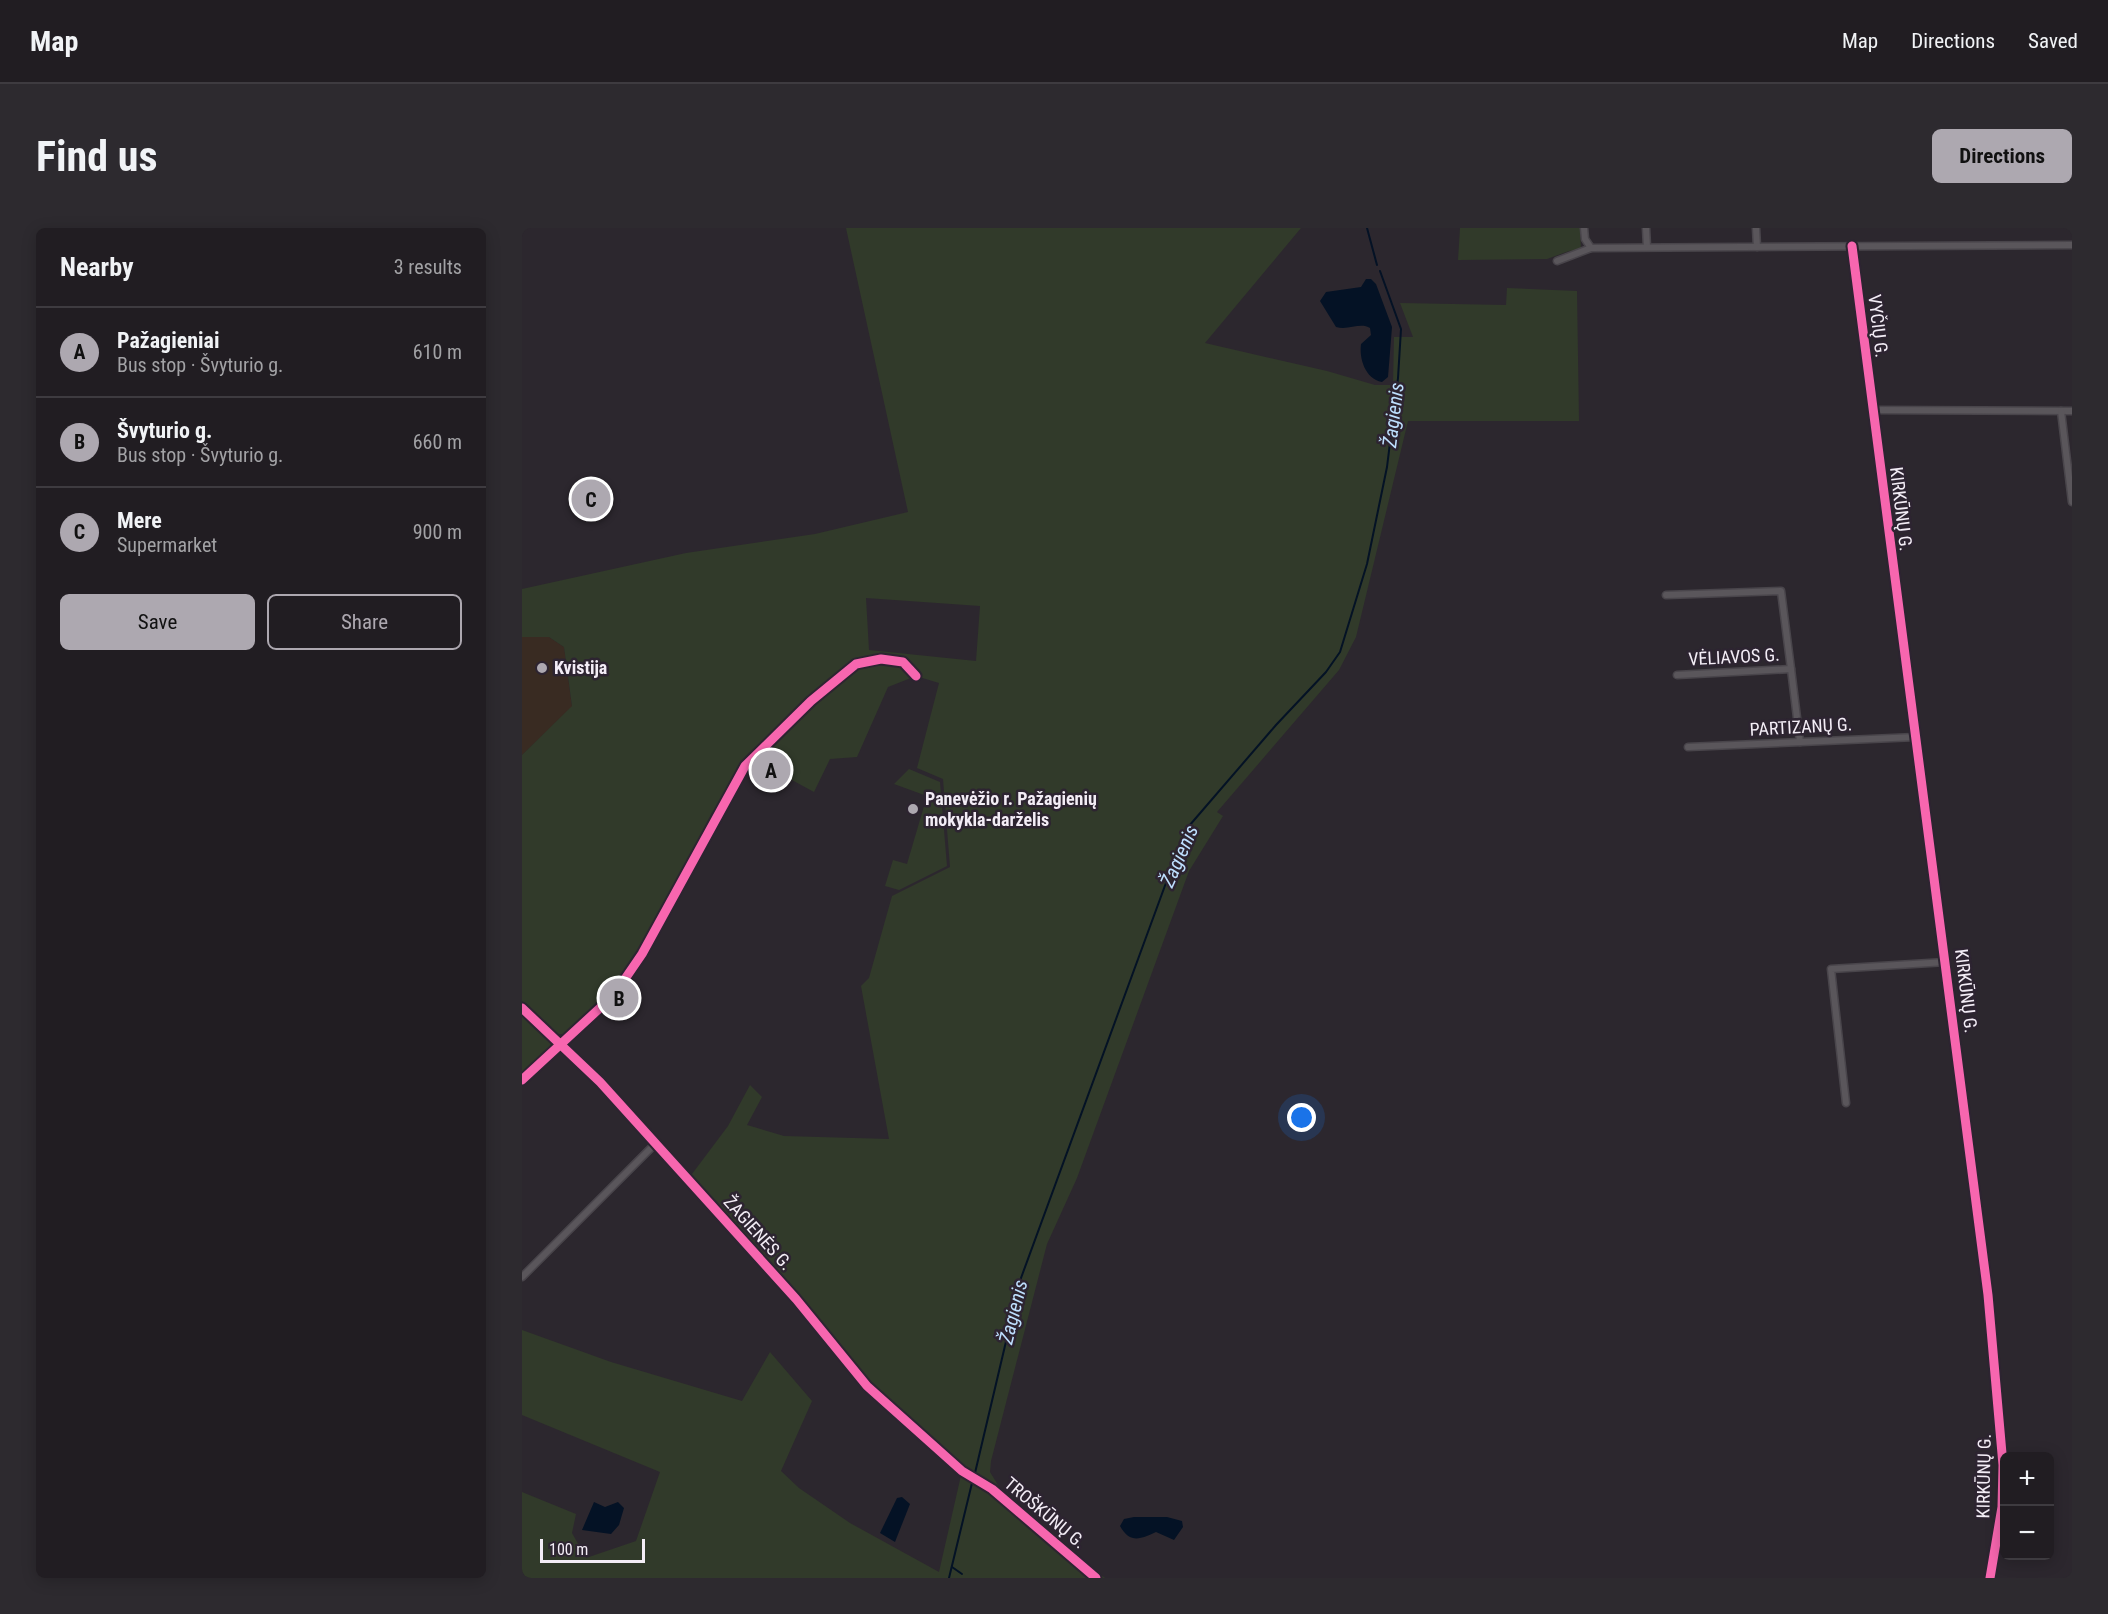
<!DOCTYPE html>
<html lang="en">
<head>
<meta charset="utf-8">
<style>
  :root { --surface:#211d22; --page:#2d2a2f; --text:#f1f3f6; --muted:#a2a2a5; --line:#3e3b40; --accent:#ada8b0 }
  body { margin:0; font-family:"Roboto Condensed",sans-serif; background:var(--page); color:var(--text) }
  .controls { position:absolute; right:18px; bottom:18px; display:grid; overflow:hidden; border-radius:9px; box-shadow:0 3px 15px #0003 }
  .controls button { width:54px; height:54px; display:grid; place-items:center; padding:0; border:0; border-bottom:2px solid var(--line); background:var(--surface); color:var(--text); font:30px sans-serif }
  .scale { position:absolute; left:18px; bottom:15px; width:105px; box-sizing:border-box; padding-left:6px; border:3px solid #f3edf6; border-top:0; font-size:16px; line-height:21px; white-space:nowrap; color:#f3edf6; -webkit-text-stroke:4px #2d2431; paint-order:stroke }
  .you { position:absolute; left:780px; top:890px; width:21px; height:21px; margin:-15px; border:4px solid #fff; border-radius:50%; background:#1a73e8; box-shadow:0 0 0 9px #1a73e833 }
  .badge { display:grid; place-items:center; width:39px; height:39px; border-radius:50%; background:var(--accent); color:#111; font-size:20px; font-weight:700 }
  .pin { position:absolute; translate:-50% -50%; border:3px solid #fff; box-shadow:0 2px 6px #0006 }
  .list { margin:0; padding:0; list-style:none }
  h2 { display:flex; justify-content:space-between; align-items:center; height:78px; margin:0; padding:0 24px; font-size:26px }
  h2 small { font-size:20px; font-weight:400; color:var(--muted) }
  .list li { display:grid; grid-template-columns:39px 1fr auto; gap:18px; align-items:center; box-sizing:border-box; height:90px; padding:0 24px; border-top:2px solid var(--line) }
  .list b { display:block; font-size:22px; white-space:nowrap }
  .list p { margin:0; font-size:20px; white-space:nowrap; color:var(--muted) }
  .list em { font-size:20px; font-style:normal; color:var(--muted) }
  .actions { display:flex; gap:12px; padding:18px 24px }
  .actions a { flex:1; padding:14px 0; border:2px solid var(--accent); border-radius:9px; text-align:center; font-size:21px; color:var(--accent) }
  .actions .main { background:var(--accent); color:#111 }
  .map { position:relative; flex:none; width:1550px; height:1350px; overflow:hidden; border-radius:9px }
  header { display:flex; align-items:center; gap:36px; box-sizing:border-box; height:84px; padding:0 30px; background:var(--surface); border-bottom:2px solid var(--line) }
  header strong { font-size:28px }
  nav { display:flex; gap:33px; margin-inline-start:auto; font-size:21px }
  .intro { display:flex; align-items:center; justify-content:space-between; box-sizing:border-box; height:144px; padding:0 36px }
  h1 { margin:0; font-size:42px }
  .button { padding:15px 27px; border-radius:9px; background:var(--accent); color:#111; font-size:21px; font-weight:700 }
  main { display:flex; gap:36px; padding:0 36px }
  aside { flex:1; background:var(--surface); border-radius:9px; box-shadow:0 3px 15px #0003 }
  .map>svg:first-child { display:block }
</style>
</head>
<body>
<header>
<strong>Map</strong>
<nav><a>Map</a><a>Directions</a><a>Saved</a></nav>
</header>
<div class="intro"><h1>Find us</h1><a class="button">Directions</a></div>
<main>
<aside>
<h2>Nearby<small>3 results</small></h2>
<ul class="list">
<li><span class="badge">A</span><div><b>Pažagieniai</b><p>Bus stop · Švyturio g.</p></div><em>610 m</em></li>
<li><span class="badge">B</span><div><b>Švyturio g.</b><p>Bus stop · Švyturio g.</p></div><em>660 m</em></li>
<li><span class="badge">C</span><div><b>Mere</b><p>Supermarket</p></div><em>900 m</em></li>
</ul>
<div class="actions"><a class="main">Save</a><a>Share</a></div>
</aside>
<div class="map">
<svg width="1550" height="1350" viewBox="0 0 1550 1350">
  <rect width="100%" height="100%" fill="#2c272e"/>
  <polygon fill="#392b22" points="0,409 27,409 42,419 50,479 0,527"/>
  <g fill="#313a2a" fill-rule="evenodd">
    <path d="M324 0H779L683 115 805 143 853 157H871L872 109H891L878 75 984 77 985 60 1055 63 1057 193H886L834 409 817 442 695 584 701 588 667 643 555 950 525 1016 469 1233 468 1244 482 1267 583 1350H0V1264L54 1286 50 1305 64 1330 114 1313 138 1244 0 1187V1102L89 1134 220 1173 248 1124 290 1173 259 1243 277 1260 328 1295 417 1344 440 1243 341 1150 167 950 206 898 228 857 240 869 225 897 262 908 367 911 339 758 347 750 370 668 428 639 421 551 395 540 417 455 394 448 366 459 335 529 308 531 292 564 237 534 227 533 192 592 190 585C160 642 125 725 83 773 72 785 58 795 46 806H35L0 773V527L50 478 42 419 27 409H0V361L164 325 293 306 386 284ZM344 370 458 378 454 433 347 422Z"/>
    <polygon points="938,0 1058,0 1059,22 1047,23 1025,31 936,32"/>
    <polygon points="387,541 418,554 425,638 377,662 363,658 371,632 385,636 405,568 372,556"/>
    <polygon points="0,785 27,810 30,819 0,847"/>
  </g>
  <g fill="#041225">
    <path d="M844 51H849L854 56 870 99 866 149 860 154C843 151 837 130 839 116L849 107 848 100C838 94 826 103 814 99L798 73 804 64 839 59Z"/>
    <polygon points="380,1269 388,1276 373,1314 358,1305 375,1270"/>
    <polygon points="72,1274 83,1279 96,1274 102,1280 97,1297 89,1306 60,1302"/>
    <path d="M612 1289H645L660 1293 661 1299 652 1312 634 1304C619 1311 608 1316 598 1298L602 1291Z"/>
  </g>
  <g fill="none" stroke-linecap="round" stroke-linejoin="round">
    <g stroke="#041225" stroke-width="2">
      <polyline points="845,0 855,37"/>
      <polyline points="453,1245 499,1050 659,614 667,598 754,497 804,444 818,424 845,336 865,239 876,150 879,101 858,43"/>
      <polyline points="430,1339 440,1346"/>
      <polyline points="427,1350 450,1255"/>
    </g>
    <g stroke="#49454b" stroke-width="9">
      <g id="street">
        <polyline points="1062,0 1063,11 1069,20"/>
        <polyline points="1124,0 1125,19"/>
        <polyline points="1234,0 1235,19"/>
        <polyline points="1330,18 1466,1067 1481,1237 1480,1279 1468,1350"/>
        <polyline points="1035,33 1069,20 1550,17"/>
        <polyline points="1350,182 1550,183"/>
        <polyline points="1539,183 1550,274"/>
        <polyline points="1144,367 1259,363 1269,441"/>
        <polyline points="1155,447 1269,441 1278,514"/>
        <polyline points="1166,519 1394,509"/>
        <polyline points="0,780 78,854 274,1071 345,1158 440,1243 470,1261 574,1350"/>
        <polyline points="0,852 92,767 120,726 223,538 289,473 334,436 359,431 381,434 394,448"/>
        <polyline points="1324,875 1309,741 1424,734"/>
        <polyline points="0,1049 134,915"/>
      </g>
    </g>
    <use href="#street" stroke="#5a565b" stroke-width="6"/>
    <g stroke="#2d2431" stroke-width="13">
      <g id="cycleway">
        <polyline points="1330,18 1466,1067 1481,1237 1480,1279 1468,1350"/>
        <polyline points="0,780 78,854 274,1071 345,1158 440,1243 470,1261 574,1350"/>
        <polyline points="0,852 92,767 120,726 223,538 289,473 334,436 359,431 381,434 394,448"/>
      </g>
    </g>
    <use href="#cycleway" stroke="#f766af" stroke-width="9"/>
  </g>
  <g fill="#ada8b0" stroke="#2d2431" stroke-width="2">
    <circle cx="20" cy="440" r="6"/>
    <circle cx="391" cy="581" r="6"/>
  </g>
  <g text-anchor="middle" stroke-width="5" stroke-linejoin="round" paint-order="stroke">
    <g font-size="18" fill="#f3edf6" stroke="#2d2431">
      <text transform="translate(1356 98) rotate(83)" y="6">VYČIŲ G.</text>
      <text transform="translate(1379 281) rotate(83)" y="6">KIRKŪNŲ G.</text>
      <text transform="translate(1212 429) rotate(-3)" y="6">VĖLIAVOS G.</text>
      <text transform="translate(1279 499) rotate(-3)" y="6">PARTIZANŲ G.</text>
      <text transform="translate(1444 763) rotate(83)" y="6">KIRKŪNŲ G.</text>
      <text transform="translate(236 1005) rotate(48)" y="6">ŽAGIENĖS G.</text>
      <text transform="translate(1462 1248) rotate(-89)" y="6">KIRKŪNŲ G.</text>
      <text transform="translate(523 1285) rotate(40)" y="6">TROŠKŪNŲ G.</text>
    </g>
    <g font-size="18" font-weight="bold" fill="#f3edf6" stroke="#2d2431" text-anchor="start">
      <text x="32" y="446">Kvistija</text>
      <text x="403" y="577">Panevėžio r. Pažagienių<tspan x="403" dy="21">mokykla-darželis</tspan></text>
    </g>
    <g font-size="20" font-style="italic" fill="#bedffe" stroke="#2d2431">
      <text transform="translate(871 187) rotate(-83)" y="7">Žagienis</text>
      <text transform="translate(657 628) rotate(-66)" y="7">Žagienis</text>
      <text transform="translate(491 1084) rotate(-76)" y="7">Žagienis</text>
    </g>
  </g>
</svg>
<div class="controls">
<button>+</button>
<button>−</button>
</div>
<div class="scale">100 m</div>
<div class="you"></div>
<div class="pin badge" style="left:249px;top:542px">A</div>
<div class="pin badge" style="left:97px;top:770px">B</div>
<div class="pin badge" style="left:69px;top:271px">C</div>
</div>
</main>
</body>
</html>
